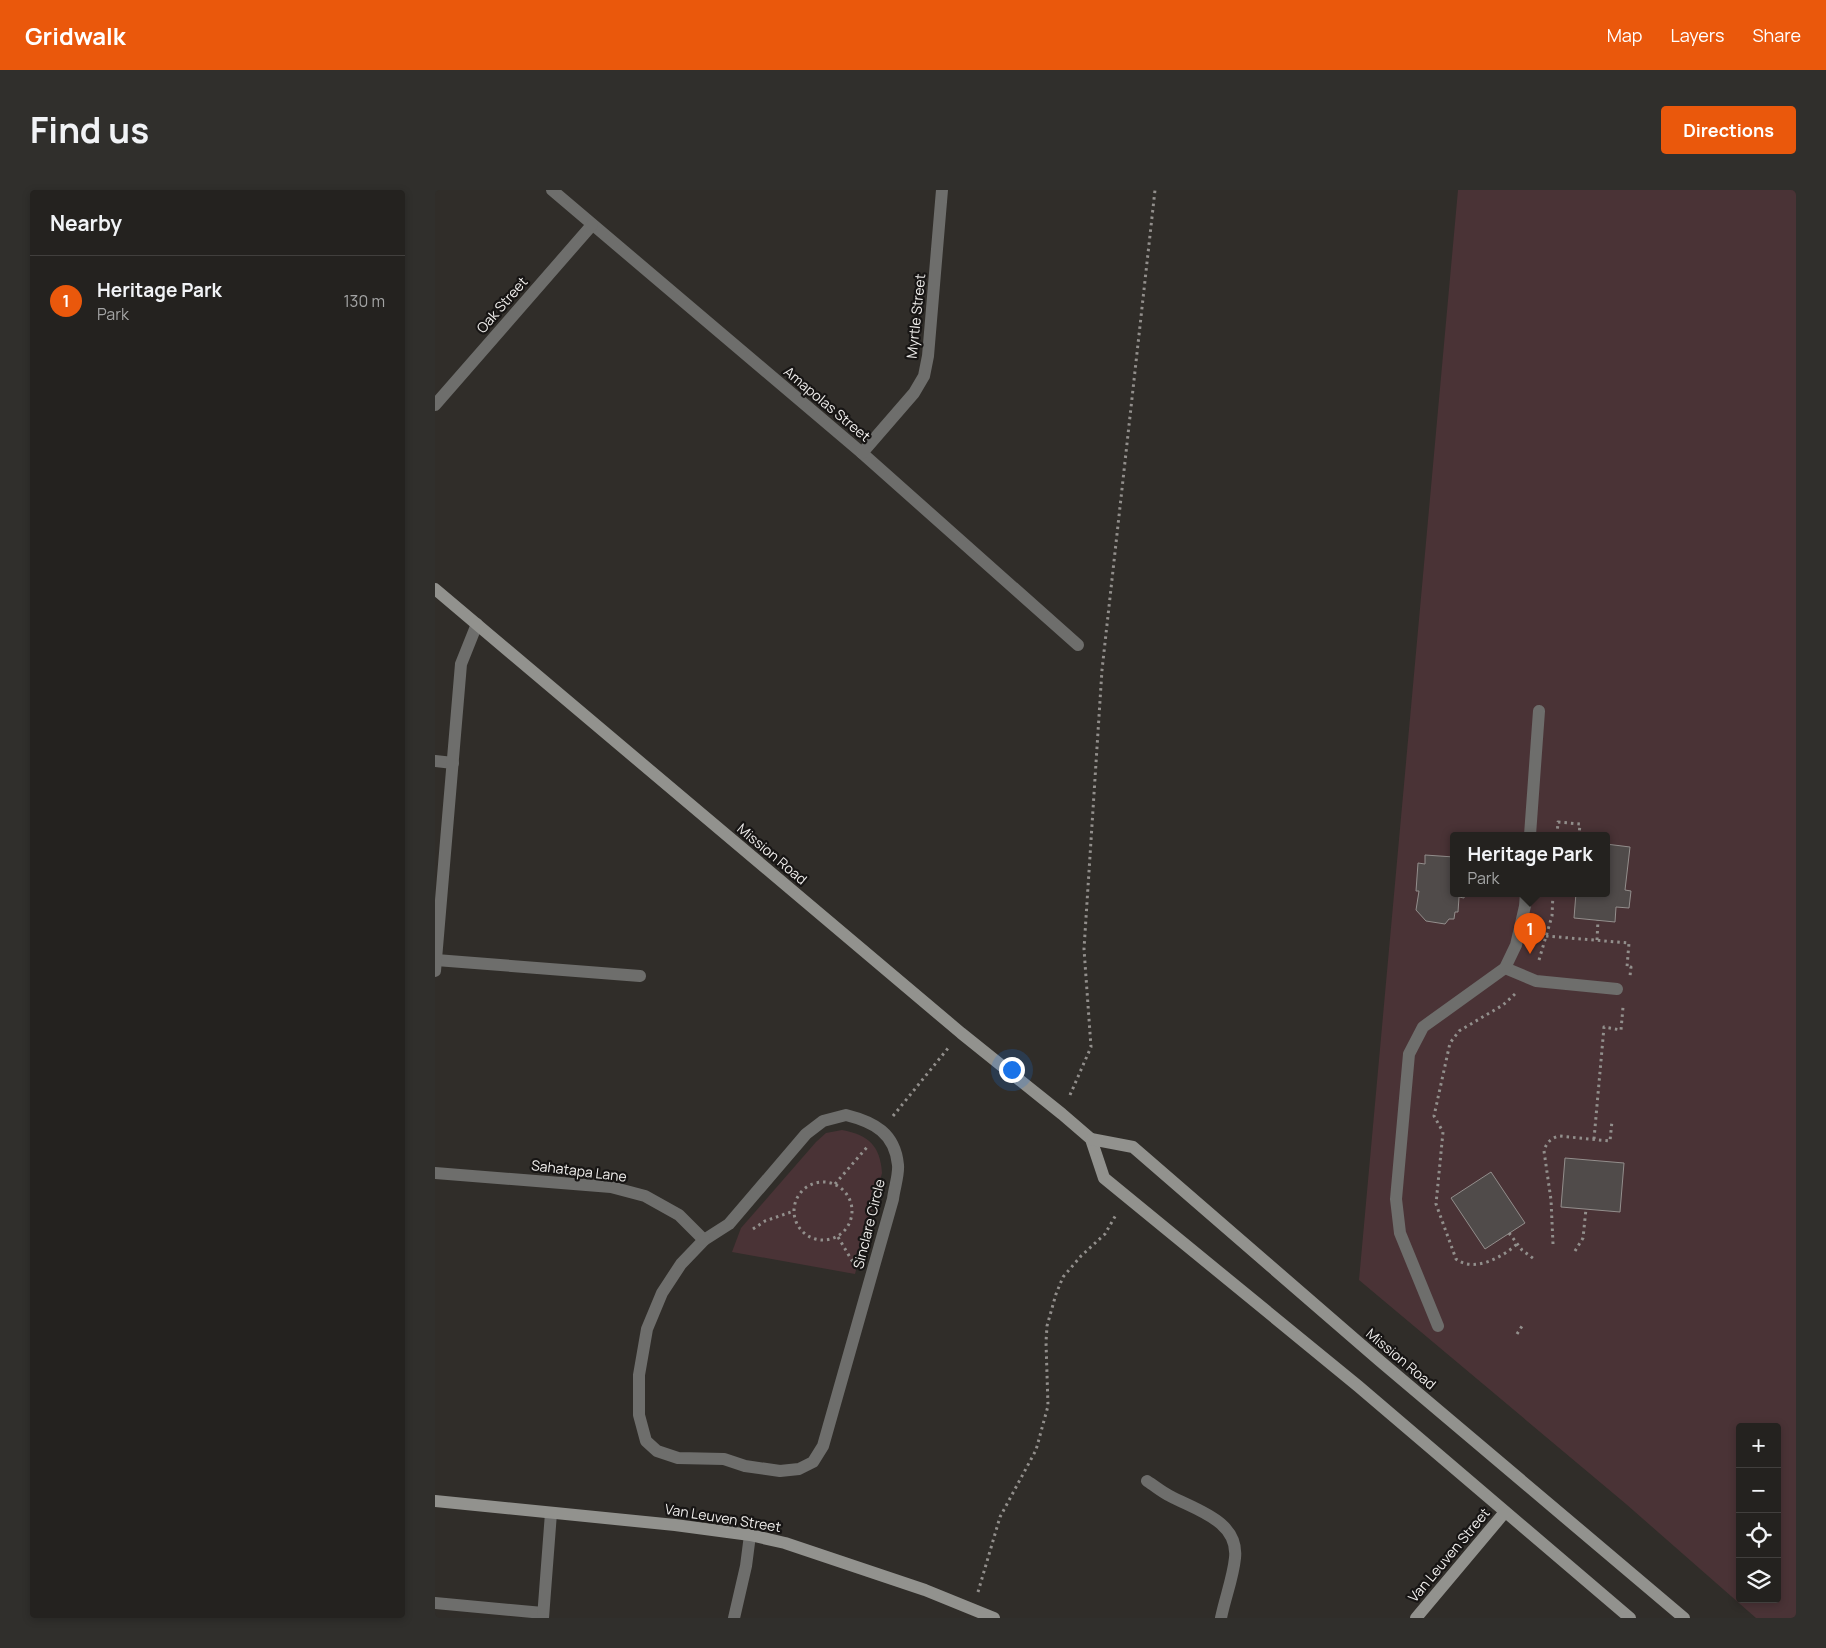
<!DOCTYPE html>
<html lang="en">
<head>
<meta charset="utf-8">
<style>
  :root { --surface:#24221f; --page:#302f2c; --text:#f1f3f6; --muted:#a3a4a4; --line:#413f3d; --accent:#ea580c }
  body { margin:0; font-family:Manrope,sans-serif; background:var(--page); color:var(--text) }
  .controls { position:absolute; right:15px; bottom:15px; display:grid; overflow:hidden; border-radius:5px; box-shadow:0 2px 8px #0003 }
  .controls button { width:45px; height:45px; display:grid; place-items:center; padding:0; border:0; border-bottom:1px solid var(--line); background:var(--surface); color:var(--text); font:25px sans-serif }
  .you { position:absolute; left:576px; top:879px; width:18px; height:18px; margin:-12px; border:4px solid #fff; border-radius:50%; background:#1a73e8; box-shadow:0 0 0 8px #1a73e833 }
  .badge { display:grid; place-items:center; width:32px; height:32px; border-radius:50%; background:var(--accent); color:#fff; font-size:16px; font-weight:700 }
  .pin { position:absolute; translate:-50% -41px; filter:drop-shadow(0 1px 2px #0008) }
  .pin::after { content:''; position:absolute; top:26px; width:18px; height:15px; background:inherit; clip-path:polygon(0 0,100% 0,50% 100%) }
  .popup { position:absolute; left:1015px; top:642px; width:160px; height:65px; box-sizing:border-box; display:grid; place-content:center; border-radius:5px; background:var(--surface); filter:drop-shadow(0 1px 4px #0005); font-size:16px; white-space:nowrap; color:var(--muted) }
  .popup b { font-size:19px; color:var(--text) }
  .popup::after { content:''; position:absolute; left:50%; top:100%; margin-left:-10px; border:10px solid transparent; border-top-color:var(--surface) }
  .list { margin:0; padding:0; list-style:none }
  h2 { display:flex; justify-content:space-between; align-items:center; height:65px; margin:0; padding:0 20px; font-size:21px }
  h2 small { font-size:16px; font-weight:400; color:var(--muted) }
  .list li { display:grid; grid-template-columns:32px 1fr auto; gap:15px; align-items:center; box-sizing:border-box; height:90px; padding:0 20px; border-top:1px solid var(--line) }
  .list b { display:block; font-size:19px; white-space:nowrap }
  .list p { margin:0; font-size:16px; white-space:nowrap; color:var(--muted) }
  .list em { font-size:16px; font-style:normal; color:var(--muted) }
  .icon { flex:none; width:28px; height:28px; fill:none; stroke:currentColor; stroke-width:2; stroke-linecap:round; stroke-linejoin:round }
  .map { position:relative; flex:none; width:1361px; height:1428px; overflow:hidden; border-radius:5px }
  header { display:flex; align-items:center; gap:30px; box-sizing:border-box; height:70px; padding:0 25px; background:var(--accent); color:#fff }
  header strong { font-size:24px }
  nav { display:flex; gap:28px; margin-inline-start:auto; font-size:18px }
  .intro { display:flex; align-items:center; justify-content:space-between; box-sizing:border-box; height:120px; padding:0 30px }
  h1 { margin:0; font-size:35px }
  .button { padding:12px 22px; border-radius:5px; background:var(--accent); color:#fff; font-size:18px; font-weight:700 }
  main { display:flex; gap:30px; padding:0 30px }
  aside { flex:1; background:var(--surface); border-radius:5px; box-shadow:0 2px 8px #0003 }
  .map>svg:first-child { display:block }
</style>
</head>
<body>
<header>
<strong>Gridwalk</strong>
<nav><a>Map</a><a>Layers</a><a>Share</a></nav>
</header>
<div class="intro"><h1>Find us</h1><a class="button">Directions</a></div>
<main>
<aside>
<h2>Nearby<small></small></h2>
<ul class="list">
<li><span class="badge">1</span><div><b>Heritage Park</b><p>Park</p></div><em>130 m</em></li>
</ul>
</aside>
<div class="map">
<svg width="1361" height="1428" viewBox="0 0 1361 1428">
  <rect width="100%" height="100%" fill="#302d29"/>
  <g fill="#4a3336" fill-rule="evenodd">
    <path d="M1023 0H1361V1428H1321L1191 1314 924 1090ZM1019 645H1171V703H1019ZM1305 1237H1342V1409H1305Z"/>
    <path d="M407 940C434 945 445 956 447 983L420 1084 297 1062 306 1038 381 952 391 943Z"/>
  </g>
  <g fill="#504b4a" stroke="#938e8c">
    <polygon points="1171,654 1195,657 1190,700 1196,701 1194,718 1181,717 1180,732 1139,728 1141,703 1171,703"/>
    <polygon points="990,665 1019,667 1019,703 1030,703 1029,708 1024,707 1023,722 1020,722 1019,729 1014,729 1010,734 991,731 981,720 984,701 981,701 983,673 990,674"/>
    <polygon points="1130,968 1189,973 1185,1022 1126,1017"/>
    <polygon points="1056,982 1090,1033 1050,1059 1016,1008"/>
  </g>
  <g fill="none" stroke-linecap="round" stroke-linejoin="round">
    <g stroke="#928f8c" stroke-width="3" stroke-dasharray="2.5 4" stroke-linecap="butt">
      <polyline points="1122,645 1123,632 1145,634 1144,645"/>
      <polyline points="1111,746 1194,753 1192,777 1196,777 1195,786"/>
      <polyline points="1162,750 1163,730"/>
      <polyline points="1104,770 1117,726 1118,703"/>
      <path d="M1080 804 1068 815 1024 841 1015 853 999 926 1008 942 1001 1014 1021 1069C1039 1083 1068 1067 1082 1054"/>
      <polyline points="635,905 656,857 649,759 667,480 720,0"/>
      <polyline points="458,926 514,857"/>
      <polyline points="1159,949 1169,837 1186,840 1188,817"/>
      <circle cx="388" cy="1021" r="29"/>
      <polyline points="400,994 433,956"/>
      <polyline points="318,1039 330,1031 359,1021"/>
      <polyline points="1074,1043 1087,1060 1099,1069"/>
      <polyline points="403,1047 419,1074"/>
      <path d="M1118 1054 1116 1010 1109 961C1111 953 1116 948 1124 946L1175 951 1177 931"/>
      <polyline points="1140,1061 1148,1048 1151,1019"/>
      <polyline points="1082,1144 1089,1133"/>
      <polyline points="543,1402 565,1327 601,1260 613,1216 611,1152 612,1136 621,1104 628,1087 646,1066 670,1044 682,1023"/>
    </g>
    <g stroke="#6e6e6c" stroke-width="12">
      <polyline points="0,571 18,573"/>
      <polyline points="1095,645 1104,521"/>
      <polyline points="1,770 205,786"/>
      <polyline points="1070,778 1101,791 1182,799"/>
      <polyline points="1003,1136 965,1043 961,1009 974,864 988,837 1070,778 1081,755 1090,716 1091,703"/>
      <path d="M712 1291C720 1296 727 1302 735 1306 761 1320 804 1331 800 1368 798 1388 790 1408 786 1428"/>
      <polyline points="0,1413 108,1423"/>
      <polyline points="108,1428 116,1323"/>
    </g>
    <g stroke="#6e6e6c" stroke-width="12">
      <polyline points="117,0 427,263 643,455"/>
      <polyline points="0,215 157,35"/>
      <polyline points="427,263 479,203 489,186 493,166 507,0"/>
      <polyline points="0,781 26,474 42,434"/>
      <path d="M411 925C439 932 460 943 463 975 464 985 459 999 458 1009L388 1256 378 1272 364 1279 345 1281 310 1276 289 1269 243 1268 222 1261 211 1251 204 1225V1185L212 1139 227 1103 246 1074 269 1050 294 1034 371 944 388 931Z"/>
      <polyline points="0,983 176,997 210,1006 244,1025 269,1050"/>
      <polyline points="299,1428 311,1376 315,1345"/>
    </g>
    <g stroke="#92928e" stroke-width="12">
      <polyline points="0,399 526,843 627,924 656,949 669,988 923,1196 1195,1428"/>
      <polyline points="656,949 698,957 945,1171 1249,1428"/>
      <polyline points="0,1311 240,1335 315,1345 350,1353 490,1400 559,1428"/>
      <polyline points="981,1428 1070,1322"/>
    </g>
  </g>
  <g text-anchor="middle" stroke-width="4.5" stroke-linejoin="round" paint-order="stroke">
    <g font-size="14" fill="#efedeb" stroke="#171514">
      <text transform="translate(67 115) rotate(-49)" y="5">Oak Street</text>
      <text transform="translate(481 126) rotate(-84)" y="5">Myrtle Street</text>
      <text transform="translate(392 214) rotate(40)" y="5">Amapolas Street</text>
      <text transform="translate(337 664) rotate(40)" y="5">Mission Road</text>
      <text transform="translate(144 981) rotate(7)" y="5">Sahatapa Lane</text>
      <text transform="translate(434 1034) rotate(-76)" y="5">Sinclare Circle</text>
      <text transform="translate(966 1169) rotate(40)" y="5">Mission Road</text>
      <text transform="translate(288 1328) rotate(9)" y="5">Van Leuven Street</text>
      <text transform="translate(1014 1365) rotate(-50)" y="5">Van Leuven Street</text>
    </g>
  </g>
</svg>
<div class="controls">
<button>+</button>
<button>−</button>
<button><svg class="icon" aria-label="locate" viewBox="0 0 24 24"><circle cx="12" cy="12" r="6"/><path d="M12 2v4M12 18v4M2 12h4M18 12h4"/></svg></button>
<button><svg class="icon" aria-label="layers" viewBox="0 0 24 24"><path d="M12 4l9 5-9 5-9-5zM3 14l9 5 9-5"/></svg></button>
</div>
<div class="you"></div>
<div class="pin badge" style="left:1095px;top:764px">1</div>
<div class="popup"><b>Heritage Park</b>Park</div>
</div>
</main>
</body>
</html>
